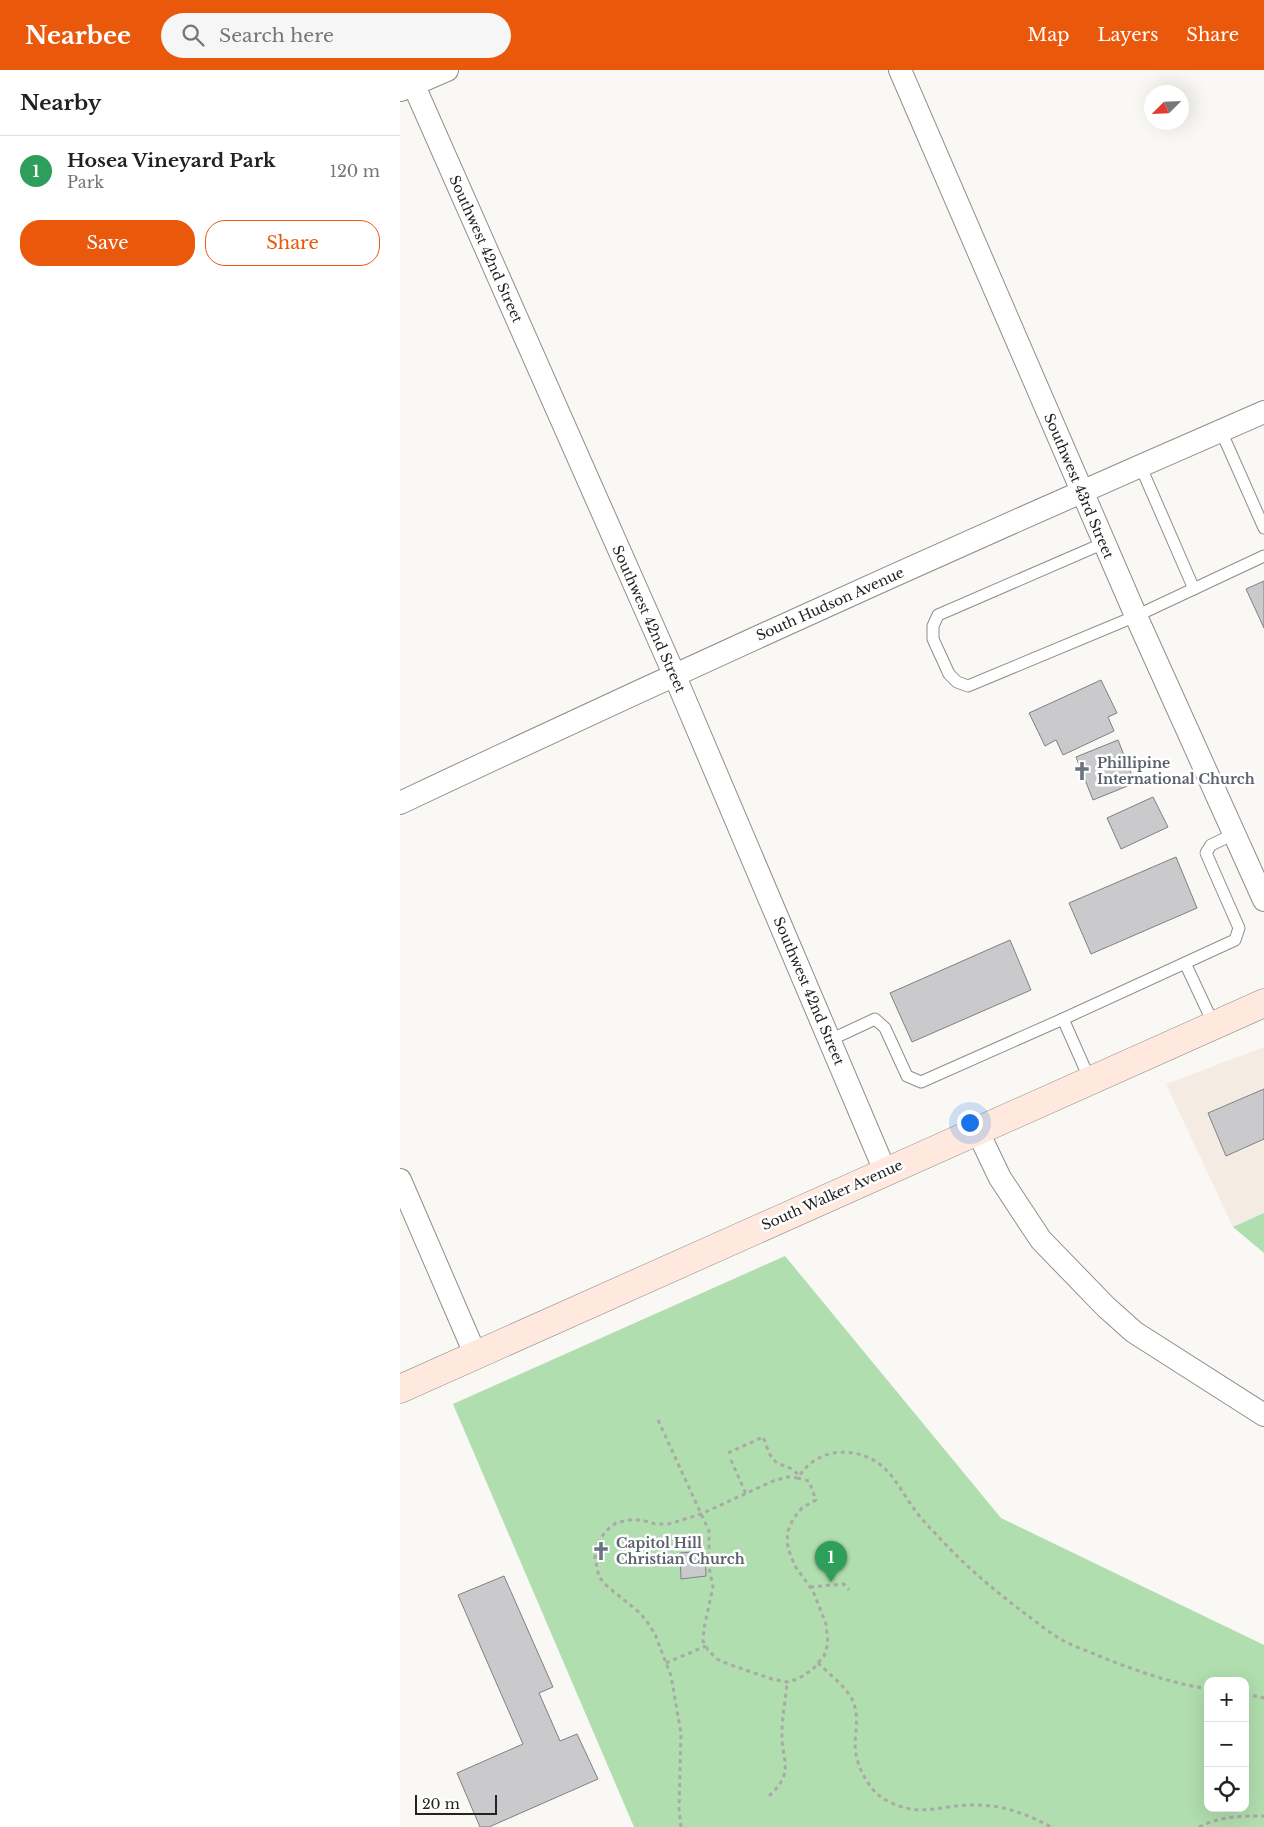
<!DOCTYPE html>
<html lang="en">
<head>
<meta charset="utf-8">
<style>
  :root { --surface:#fff; --page:#f6f6f6; --text:#222; --muted:#767676; --line:#e0e0e0; --accent:#ea580c }
  body { margin:0; font-family:"Libre Baskerville",serif; background:var(--page); color:var(--text) }
  .controls { position:absolute; right:15px; bottom:15px; display:grid; overflow:hidden; border-radius:10px; box-shadow:0 5px 20px #0002 }
  .controls button { width:45px; height:45px; display:grid; place-items:center; padding:0; border:0; border-bottom:1px solid var(--line); background:var(--surface); color:var(--text); font:25px sans-serif }
  .compass { position:absolute; left:744px; top:15px; width:45px; height:45px; border-radius:50%; background:var(--surface); box-shadow:0 5px 20px #0002; rotate:246deg }
  .scale { position:absolute; left:15px; bottom:12px; width:82px; box-sizing:border-box; padding-left:5px; border:2px solid #242322; border-top:0; font-size:14px; line-height:18px; white-space:nowrap; color:#242322; -webkit-text-stroke:4px #fff; paint-order:stroke }
  .you { position:absolute; left:569px; top:1052px; width:18px; height:18px; margin:-12px; border:4px solid #fff; border-radius:50%; background:#1a73e8; box-shadow:0 0 0 8px #1a73e833 }
  .badge { display:grid; place-items:center; width:32px; height:32px; border-radius:50%; background:var(--accent); color:#fff; font-size:16px; font-weight:700 }
  .pin { position:absolute; translate:-50% -41px; filter:drop-shadow(0 1px 2px #0008) }
  .pin::after { content:''; position:absolute; top:26px; width:18px; height:15px; background:inherit; clip-path:polygon(0 0,100% 0,50% 100%) }
  .list { margin:0; padding:0; list-style:none }
  h2 { display:flex; justify-content:space-between; align-items:center; height:65px; margin:0; padding:0 20px; font-size:21px }
  h2 small { font-size:16px; font-weight:400; color:var(--muted) }
  .list li { display:grid; grid-template-columns:32px 1fr auto; gap:15px; align-items:center; box-sizing:border-box; height:70px; padding:0 20px; border-top:1px solid var(--line) }
  .list b { display:block; font-size:19px; white-space:nowrap }
  .list p { margin:0; font-size:16px; white-space:nowrap; color:var(--muted) }
  .list em { font-size:16px; font-style:normal; color:var(--muted) }
  .actions { display:flex; gap:10px; padding:15px 20px }
  .actions a { flex:1; padding:11px 0; border:1px solid var(--accent); border-radius:20px; text-align:center; font-size:18px; color:var(--accent) }
  .actions .main { background:var(--accent); color:#fff }
  .icon { flex:none; width:28px; height:28px; fill:none; stroke:currentColor; stroke-width:2; stroke-linecap:round; stroke-linejoin:round }
  .map { position:relative; flex:none; width:864px; height:1757px; overflow:hidden }
  header { display:flex; align-items:center; gap:30px; box-sizing:border-box; height:70px; padding:0 25px; background:var(--accent); color:#fff }
  header strong { font-size:24px }
  nav { display:flex; gap:28px; margin-inline-start:auto; font-size:18px }
  .search { width:350px; height:45px; background:var(--page); display:flex; align-items:center; gap:12px; box-sizing:border-box; padding:0 18px; border-radius:28px; color:var(--muted); font-size:19px }
  main { display:flex }
  aside { flex:1; background:var(--surface) }
  .map>svg:first-child { display:block }
</style>
</head>
<body>
<header>
<strong>Nearbee</strong>
<div class="search"><svg class="icon" aria-label="search" viewBox="0 0 24 24"><circle cx="10" cy="10" r="6"/><path d="M15 15l6 6"/></svg>Search here</div>
<nav><a>Map</a><a>Layers</a><a>Share</a></nav>
</header>
<main>
<aside>
<h2>Nearby<small></small></h2>
<ul class="list">
<li><span class="badge" style="background:#2e9e5b">1</span><div><b>Hosea Vineyard Park</b><p>Park</p></div><em>120 m</em></li>
</ul>
<div class="actions"><a class="main">Save</a><a>Share</a></div>
</aside>
<div class="map">
<svg width="864" height="1757" viewBox="0 0 864 1757">
  <rect width="100%" height="100%" fill="#faf8f5"/>
  <polygon fill="#f4ece3" points="864,977 864,1143 833,1157 766,1014"/>
  <g fill="#b1deae" fill-rule="evenodd">
    <polygon points="864,1143 864,1183 833,1157"/>
    <path d="M385 1186 601 1448 864 1575V1757H234L53 1334ZM808 1611H845V1738H808Z"/>
  </g>
  <g fill="#cacacd" stroke="#808083">
    <polygon points="864,511 864,558 846,519"/>
    <polygon points="701,610 717,643 708,647 714,661 663,685 656,670 645,676 629,643"/>
    <polygon points="718,670 735,713 693,730 676,687"/>
    <polygon points="753,727 768,757 721,779 707,748"/>
    <polygon points="776,787 797,838 691,884 669,833"/>
    <polygon points="610,870 631,920 512,972 490,923"/>
    <polygon points="864,1019 864,1069 826,1086 808,1043"/>
    <polygon points="305,1481 306,1506 281,1509 280,1483"/>
    <polygon points="104,1506 153,1617 139,1623 160,1671 177,1664 198,1709 89,1757 80,1757 57,1703 123,1674 58,1525"/>
  </g>
  <g fill="none" stroke-linecap="round" stroke-linejoin="round">
    <g stroke="#908e8b" stroke-width="13">
      <g id="lane">
        <polyline points="821,361 864,458"/>
        <polyline points="740,395 794,519"/>
        <polyline points="704,473 538,545 533,556 533,569 549,604 557,612 568,616 736,546 864,486"/>
        <polyline points="785,893 835,870 839,858 806,783 811,775 834,764"/>
        <polyline points="663,949 785,893 814,955"/>
        <polyline points="430,970 475,949 485,958 507,1006 521,1012 663,949 690,1010"/>
      </g>
    </g>
    <g stroke="#908e8b" stroke-width="24">
      <g id="street">
        <polyline points="7,0 274,604 485,1101"/>
        <polyline points="500,0 736,546 864,830"/>
        <polyline points="1,20 47,0"/>
        <path d="M0 733C286 598 574 468 864 342"/>
        <polyline points="577,1060 600,1108 641,1170 706,1237 734,1262 864,1345"/>
        <polyline points="0,1110 76,1286"/>
      </g>
    </g>
    <g stroke="#908e8b" stroke-width="29">
      <polyline id="secondary" points="0,1319 864,933"/>
    </g>
    <g stroke="#aaa9a7" stroke-width="3" stroke-dasharray="4 4" stroke-linecap="butt">
      <polyline points="258,1350 309,1461 309,1497 313,1517 304,1558 303,1571 308,1580 317,1589 328,1594 372,1609 387,1612 398,1609 413,1599 424,1586 428,1573 426,1554 413,1521 395,1496 389,1481 387,1471 388,1461 393,1449 402,1438 416,1430 409,1411 398,1408"/>
      <path d="M328 1383 363 1367C366 1373 368 1383 373 1389 379 1397 390 1394 399 1406"/>
      <polyline points="331,1390 346,1424"/>
      <polyline points="410,1517 444,1514 449,1520"/>
      <polyline points="266,1593 306,1576"/>
      <path d="M418 1593C429 1604 444 1615 452 1629 459 1643 456 1658 455 1673 455 1691 463 1708 475 1722 480 1727 487 1731 494 1734 524 1747 545 1734 576 1735 603 1735 627 1744 651 1757"/>
      <polyline points="845,1624 864,1628"/>
      <path d="M369 1726C396 1701 381 1692 382 1662 382 1646 386 1629 387 1612"/>
      <path d="M281 1757 279 1738 281 1663 271 1606 255 1564 248 1553 240 1543 207 1516 199 1507 195 1488 196 1477 200 1469 207 1460 216 1453 228 1450H242L255 1454H269L301 1444 373 1411 387 1407 398 1408C412 1384 441 1376 467 1387 490 1396 499 1418 512 1436 518 1445 526 1454 534 1462 562 1493 593 1520 627 1545 639 1554 651 1564 664 1571 675 1577 688 1581 699 1586 734 1600 770 1613 808 1619"/>
      <path d="M799 1757C821 1746 841 1746 864 1746"/>
    </g>
    <use href="#lane" stroke="#fff" stroke-width="11"/>
    <use href="#street" stroke="#fff" stroke-width="22"/>
    <use href="#secondary" stroke="#ffe9de" stroke-width="28"/>
  </g>
  <defs>
    <g id="church-bare" transform="scale(1.5)"><path d="M-1.2-6h2.4v3.5h3.3v2.4h-3.3V6h-2.4V-.1h-3.3v-2.4h3.3Z" fill="#6b7280" stroke="#fff" stroke-width="2.5" paint-order="stroke"/></g>
  </defs>
  <g fill-rule="evenodd">
    <use href="#church-bare" x="682" y="701"/>
    <use href="#church-bare" x="201" y="1481"/>
  </g>
  <g text-anchor="middle" stroke-width="5" stroke-linejoin="round" paint-order="stroke">
    <g font-size="14" fill="#242322" stroke="#fff">
      <text transform="translate(86 179) rotate(66)" y="5">Southwest 42nd Street</text>
      <text transform="translate(679 416) rotate(67)" y="5">Southwest 43rd Street</text>
      <text transform="translate(430 534) rotate(-24)" y="5">South Hudson Avenue</text>
      <text transform="translate(249 549) rotate(66)" y="5">Southwest 42nd Street</text>
      <text transform="translate(409 921) rotate(67)" y="5">Southwest 42nd Street</text>
      <text transform="translate(432 1125) rotate(-24)" y="5">South Walker Avenue</text>
    </g>
    <g font-size="14" font-weight="bold" fill="#5b616d" stroke="#fff" text-anchor="start">
      <text x="697" y="698">Phillipine<tspan x="697" dy="16">International Church</tspan></text>
      <text x="216" y="1478">Capitol Hill<tspan x="216" dy="16">Christian Church</tspan></text>
    </g>
  </g>
</svg>
<div class="controls">
<button>+</button>
<button>−</button>
<button><svg class="icon" aria-label="locate" viewBox="0 0 24 24"><circle cx="12" cy="12" r="6"/><path d="M12 2v4M12 18v4M2 12h4M18 12h4"/></svg></button>
</div>
<svg class="compass" viewBox="-18 -18 36 36"><path d="M0-13l5 13h-10z" fill="#e53935"/><path d="M0 13l5-13h-10z" fill="#767676"/></svg>
<div class="scale">20 m</div>
<div class="you"></div>
<div class="pin badge" style="left:431px;top:1512px;background:#2e9e5b">1</div>
</div>
</main>
</body>
</html>
